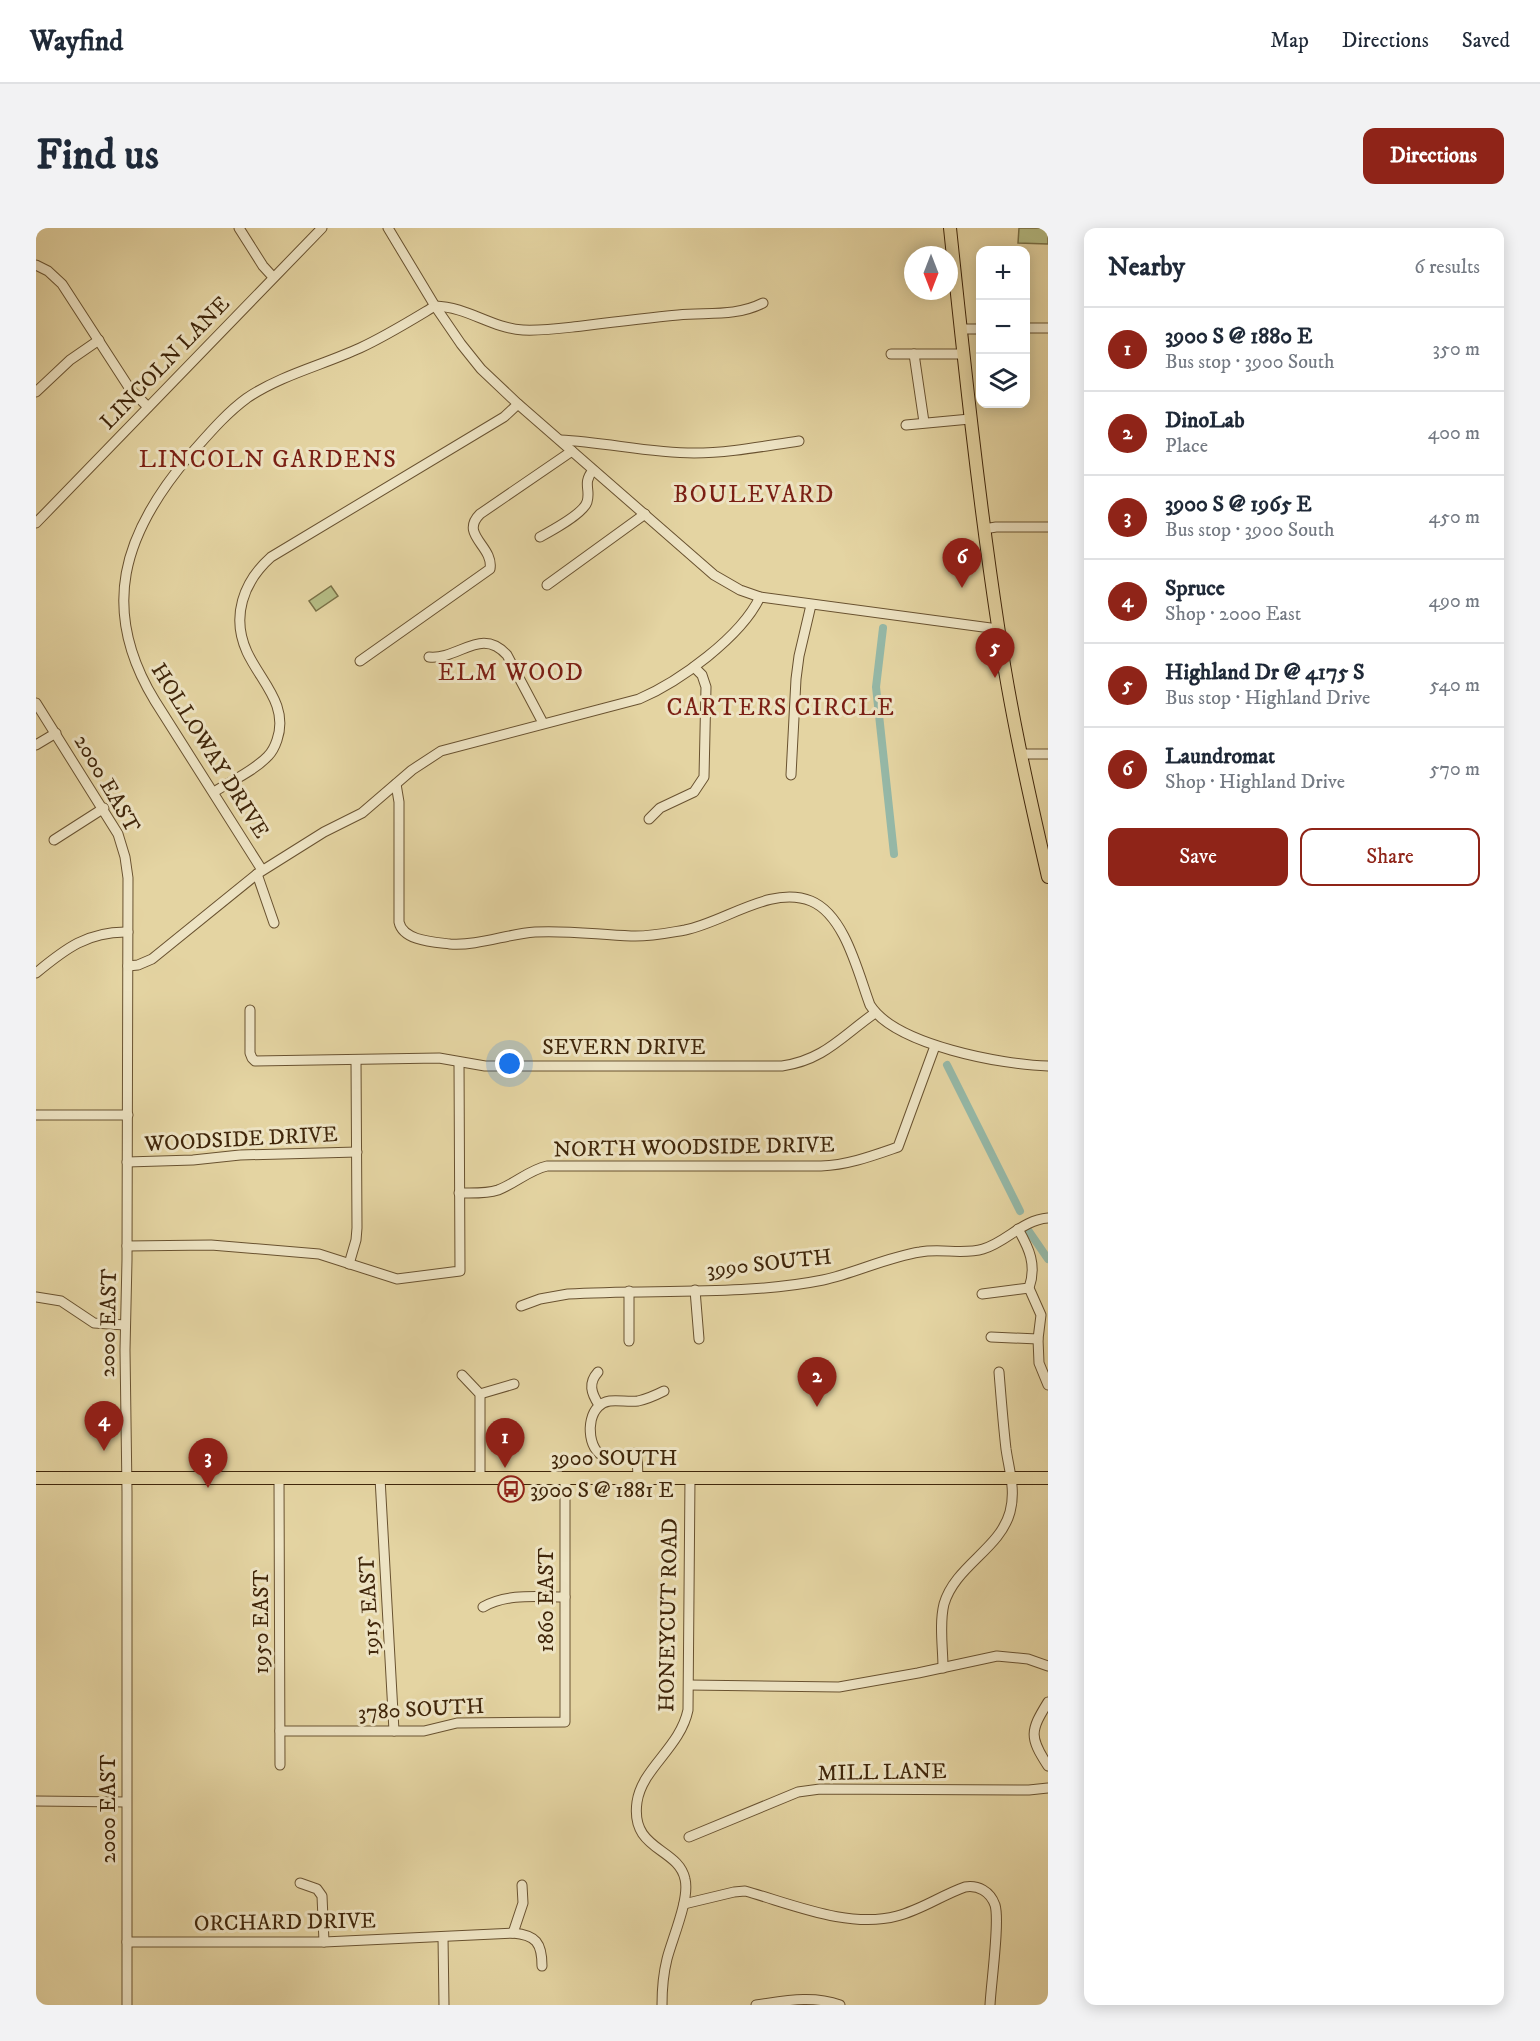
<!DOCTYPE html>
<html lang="en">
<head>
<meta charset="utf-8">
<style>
  :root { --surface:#fff; --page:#f2f2f3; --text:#1f2937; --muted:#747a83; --line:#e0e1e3; --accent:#8f2418 }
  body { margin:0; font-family:"IM FELL DW Pica",serif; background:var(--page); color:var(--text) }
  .controls { position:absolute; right:18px; top:18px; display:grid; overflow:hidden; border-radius:12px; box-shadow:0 3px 15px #0003 }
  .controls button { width:54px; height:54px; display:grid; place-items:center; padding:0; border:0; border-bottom:2px solid var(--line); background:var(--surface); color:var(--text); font:30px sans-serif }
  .compass { position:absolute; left:868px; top:18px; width:54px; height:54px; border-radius:50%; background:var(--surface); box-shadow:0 3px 15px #0003; rotate:180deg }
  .you { position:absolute; left:474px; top:836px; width:21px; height:21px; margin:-15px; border:4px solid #fff; border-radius:50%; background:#1a73e8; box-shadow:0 0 0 9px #1a73e833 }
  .badge { display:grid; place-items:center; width:39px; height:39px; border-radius:50%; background:var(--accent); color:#fff; font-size:20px; font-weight:700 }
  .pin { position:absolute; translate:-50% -50px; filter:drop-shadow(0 2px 3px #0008) }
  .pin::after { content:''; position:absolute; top:32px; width:21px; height:18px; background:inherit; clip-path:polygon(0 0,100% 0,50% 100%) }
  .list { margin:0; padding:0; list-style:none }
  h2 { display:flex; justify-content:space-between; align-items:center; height:78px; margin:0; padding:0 24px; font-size:26px }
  h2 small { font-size:20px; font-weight:400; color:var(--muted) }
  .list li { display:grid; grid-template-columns:39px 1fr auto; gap:18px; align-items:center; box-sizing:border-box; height:84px; padding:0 24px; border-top:2px solid var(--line) }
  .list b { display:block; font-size:22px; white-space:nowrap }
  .list p { margin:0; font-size:20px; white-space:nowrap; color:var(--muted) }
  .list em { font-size:20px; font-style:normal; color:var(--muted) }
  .actions { display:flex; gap:12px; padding:18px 24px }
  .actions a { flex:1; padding:14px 0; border:2px solid var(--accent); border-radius:12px; text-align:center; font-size:21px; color:var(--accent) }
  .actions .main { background:var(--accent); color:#fff }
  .icon { flex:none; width:33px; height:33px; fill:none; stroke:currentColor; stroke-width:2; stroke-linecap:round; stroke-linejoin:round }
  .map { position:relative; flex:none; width:1012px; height:1777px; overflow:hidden; border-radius:12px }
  header { display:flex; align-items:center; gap:36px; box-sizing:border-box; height:84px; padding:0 30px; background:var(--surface); border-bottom:2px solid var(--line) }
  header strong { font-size:28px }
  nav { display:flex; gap:33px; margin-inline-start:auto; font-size:21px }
  .intro { display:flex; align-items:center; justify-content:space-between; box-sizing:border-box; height:144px; padding:0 36px }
  h1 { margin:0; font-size:42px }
  .button { padding:15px 27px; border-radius:12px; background:var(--accent); color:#fff; font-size:21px; font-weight:700 }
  main { display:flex; gap:36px; padding:0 36px }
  aside { flex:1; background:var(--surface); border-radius:12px; box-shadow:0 3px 15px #0003 }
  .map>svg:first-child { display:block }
</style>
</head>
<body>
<header>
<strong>Wayfind</strong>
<nav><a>Map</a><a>Directions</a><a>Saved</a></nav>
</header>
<div class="intro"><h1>Find us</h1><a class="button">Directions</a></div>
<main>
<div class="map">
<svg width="1012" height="1777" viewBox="0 0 1012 1777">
  <rect width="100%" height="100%" fill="#e4d4a2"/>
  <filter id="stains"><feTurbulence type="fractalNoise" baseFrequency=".00333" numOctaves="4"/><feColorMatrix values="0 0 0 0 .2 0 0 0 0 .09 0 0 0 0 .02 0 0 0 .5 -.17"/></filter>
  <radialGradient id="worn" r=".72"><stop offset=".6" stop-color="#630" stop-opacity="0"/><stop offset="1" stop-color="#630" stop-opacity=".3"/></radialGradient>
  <g fill="#b5bc84" stroke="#7a7147" stroke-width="1.5">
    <polygon points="983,0 1012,0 1012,16 982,15"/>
    <polygon points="295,358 302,368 280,383 273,373"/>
  </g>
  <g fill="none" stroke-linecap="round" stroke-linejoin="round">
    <g stroke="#95b8a7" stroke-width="8">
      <polyline points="847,400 840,459 858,626"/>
      <polyline points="911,837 984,983"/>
      <polyline points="992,1002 1012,1031"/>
    </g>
    <g stroke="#695230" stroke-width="11">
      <g id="minor">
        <polyline points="203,0 227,38 237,49"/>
        <polyline points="352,0 399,78 425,116 445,141 482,176 678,347 704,362 724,369 962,401"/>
        <polyline points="0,37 12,43 26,56 94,161 112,179"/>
        <path d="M399 78C432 79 455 100 487 102 507 103 527 100 546 98 578 94 610 90 642 87 671 84 699 89 727 75"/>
        <polyline points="990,100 1012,100"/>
        <polyline points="924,101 945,101"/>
        <polyline points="855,126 926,126"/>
        <polyline points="878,126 888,194"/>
        <polyline points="0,164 34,132 63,112"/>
        <polyline points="870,197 934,191"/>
        <path d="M524 212C569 214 613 225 658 225 693 225 728 218 763 213"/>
        <polyline points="0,295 286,0"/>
        <polyline points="948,301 960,299 1012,299"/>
        <path d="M504 309C515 303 547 286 551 274 555 261 546 256 557 242"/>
        <polyline points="511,357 609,286"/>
        <path d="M393 429C423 432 445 398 471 427L507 495"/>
        <path d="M324 433 454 341C458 318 423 307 444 286L536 223"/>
        <polyline points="0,475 82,606 89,629 92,650 91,1032 89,1122 91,1264 91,1777"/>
        <polyline points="0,517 20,505"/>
        <polyline points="986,526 1012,526"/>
        <polyline points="755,547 760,451 763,428 775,377"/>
        <path d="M360 556 363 574V694C367 713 398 714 414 716 442 718 471 706 499 704 532 702 563 707 595 708 613 709 631 705 649 702 689 694 735 657 775 673 809 687 822 745 834 777 859 817 967 837 1012 838"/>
        <path d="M178 564C195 553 218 543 232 528 236 524 239 518 241 512 253 477 225 454 211 424 195 389 207 354 235 329L468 189 482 176"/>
        <polyline points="613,591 624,580 658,564 668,549 670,459 666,447 658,439"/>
        <polyline points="18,612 68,580"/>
        <path d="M226 642 119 473C63 381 87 306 153 228 171 208 189 186 211 170 245 147 287 137 324 120 350 108 374 93 399 78"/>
        <polyline points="221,646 238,695"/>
        <path d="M92 738 102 737 116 731 221 646 288 604 326 585 376 542 405 523 603 471C643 454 705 409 724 369"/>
        <path d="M0 745C29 721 52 703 92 704"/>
        <path d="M214 782V825L216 830 219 833 403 830 449 838H746C788 832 806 808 839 785"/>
        <polyline points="0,887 92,887"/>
        <polyline points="91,934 157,932 204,927 321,924"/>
        <path d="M423 965C436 965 450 966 462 962 480 955 493 942 511 938H785C812 937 836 928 862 919L899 818"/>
        <path d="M982 1001C993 1020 1001 1037 993 1060L1005 1087 1002 1111 1003 1135 1012 1157"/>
        <polyline points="91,1018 175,1017 283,1026 361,1051 424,1043 423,834"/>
        <polyline points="313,1036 320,1012 321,1000 320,832"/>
        <polyline points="659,1062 663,1111"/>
        <polyline points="946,1066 993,1060"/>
        <polyline points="0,1069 25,1073 58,1095 89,1097"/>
        <path d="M485 1078 504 1071 532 1066C614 1061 708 1068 787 1052 820 1045 851 1029 884 1024 905 1020 927 1027 947 1021 971 1014 986 992 1012 990"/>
        <polyline points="955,1109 1002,1111"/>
        <polyline points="593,1113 593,1063"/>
        <path d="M562 1144C552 1155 555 1165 563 1177"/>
        <polyline points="426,1147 444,1166 444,1250"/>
        <polyline points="444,1166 478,1156"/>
        <polyline points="243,1250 244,1537"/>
        <polyline points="344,1250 358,1503"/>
        <path d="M602 1250 601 1225C592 1226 582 1231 573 1230 552 1227 549 1192 562 1179 572 1168 588 1175 602 1173 611 1171 620 1167 628 1163"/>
        <path d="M447 1379C471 1365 502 1369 529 1369"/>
        <path d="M907 1440C907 1420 903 1396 908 1376 919 1338 964 1321 974 1284 980 1262 973 1242 970 1221 967 1195 965 1169 963 1144"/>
        <polyline points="653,1457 803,1459 882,1445 961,1428 992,1431 1012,1438"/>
        <path d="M1012 1474C994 1503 993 1509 1012 1538"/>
        <polyline points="244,1503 388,1503 421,1495 529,1494 529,1249"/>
        <polyline points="0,1573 90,1574"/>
        <polyline points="653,1609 762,1564 784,1561 993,1562 1012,1560"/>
        <polyline points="264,1655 281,1661 286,1668 288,1714"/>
        <path d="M648 1676 698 1664 709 1663C756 1676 813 1701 861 1688 885 1682 906 1667 929 1659 942 1657 954 1663 959 1677 964 1693 955 1756 954 1777"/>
        <polyline points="477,1705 487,1675 486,1657"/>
        <polyline points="407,1709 408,1777"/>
        <path d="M91 1714H288L477 1705C500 1707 506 1715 506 1738"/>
        <path d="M626 1777C626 1761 627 1747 631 1731 636 1711 654 1671 649 1651 642 1619 594 1623 601 1574 606 1540 644 1520 652 1482L654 1250"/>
        <path d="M720 1777C749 1773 776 1767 804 1777"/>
      </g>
    </g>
    <g stroke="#40260a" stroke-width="14">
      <g id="major">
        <path d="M914 0C928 133 942 266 962 398 974 482 993 566 1012 649"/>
        <polyline points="0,1250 1012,1250"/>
      </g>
    </g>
    <use href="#minor" stroke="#ede3c3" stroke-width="9"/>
    <use href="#major" stroke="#e4d4a2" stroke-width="12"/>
  </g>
  <defs>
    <g id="bus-ring" transform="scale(1.35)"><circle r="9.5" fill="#ede3c3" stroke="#8f2418" stroke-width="1.5"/><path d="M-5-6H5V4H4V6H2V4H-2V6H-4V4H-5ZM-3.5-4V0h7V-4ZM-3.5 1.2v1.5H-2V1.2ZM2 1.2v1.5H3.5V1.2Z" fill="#8f2418"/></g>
  </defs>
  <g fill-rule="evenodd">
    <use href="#bus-ring" x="475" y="1261"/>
  </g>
  <g text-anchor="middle" stroke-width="6" stroke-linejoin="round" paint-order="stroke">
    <g font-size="22" fill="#40260a" stroke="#ede3c3">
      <text transform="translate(128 134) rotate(-46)" y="8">LINCOLN LANE</text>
      <text transform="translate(175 522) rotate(58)" y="8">HOLLOWAY DRIVE</text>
      <text transform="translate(72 555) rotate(60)" y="8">2000 EAST</text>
      <text x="588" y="826">SEVERN DRIVE</text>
      <text transform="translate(205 910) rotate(-3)" y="8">WOODSIDE DRIVE</text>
      <text transform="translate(658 918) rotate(-1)" y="8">NORTH WOODSIDE DRIVE</text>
      <text transform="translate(733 1034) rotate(-6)" y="8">3990 SOUTH</text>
      <text transform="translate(71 1095) rotate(-89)" y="8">2000 EAST</text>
      <text x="578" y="1237">3900 SOUTH</text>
      <text transform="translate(509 1372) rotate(-90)" y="8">1860 EAST</text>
      <text transform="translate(332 1378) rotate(-93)" y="8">1915 EAST</text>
      <text transform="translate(631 1387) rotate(-89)" y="8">HONEYCUT ROAD</text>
      <text transform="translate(224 1394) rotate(-90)" y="8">1950 EAST</text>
      <text transform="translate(385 1480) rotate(-3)" y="8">3780 SOUTH</text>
      <text transform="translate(846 1543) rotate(-1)" y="8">MILL LANE</text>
      <text transform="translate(71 1581) rotate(-90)" y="8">2000 EAST</text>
      <text transform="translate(249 1693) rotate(-1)" y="8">ORCHARD DRIVE</text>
    </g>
    <g font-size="22" fill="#40260a" stroke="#ede3c3" text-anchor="start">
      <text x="494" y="1269">3900 S @ 1881 E</text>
    </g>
    <g font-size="24" letter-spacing="1.5" fill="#7a1f14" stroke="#ede3c3">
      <text x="232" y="239">LINCOLN GARDENS</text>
      <text x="718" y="274">BOULEVARD</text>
      <text x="475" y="452">ELM WOOD</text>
      <text x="745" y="487">CARTERS CIRCLE</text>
    </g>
  </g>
  <rect width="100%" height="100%" filter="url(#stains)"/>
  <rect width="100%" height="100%" fill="url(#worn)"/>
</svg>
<div class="controls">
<button>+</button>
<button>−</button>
<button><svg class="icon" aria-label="layers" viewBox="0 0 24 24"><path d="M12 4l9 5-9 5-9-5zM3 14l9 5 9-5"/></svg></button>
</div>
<svg class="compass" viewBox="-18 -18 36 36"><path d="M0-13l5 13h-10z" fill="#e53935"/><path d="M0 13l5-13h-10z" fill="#747a83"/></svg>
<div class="you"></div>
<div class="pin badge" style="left:469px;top:1240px">1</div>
<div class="pin badge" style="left:781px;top:1179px">2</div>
<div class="pin badge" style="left:172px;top:1260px">3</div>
<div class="pin badge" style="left:68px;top:1223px">4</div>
<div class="pin badge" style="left:959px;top:450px">5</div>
<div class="pin badge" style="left:926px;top:360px">6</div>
</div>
<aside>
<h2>Nearby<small>6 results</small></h2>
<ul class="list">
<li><span class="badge">1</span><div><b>3900 S @ 1880 E</b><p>Bus stop · 3900 South</p></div><em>350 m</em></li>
<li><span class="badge">2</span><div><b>DinoLab</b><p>Place</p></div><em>400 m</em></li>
<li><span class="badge">3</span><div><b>3900 S @ 1965 E</b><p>Bus stop · 3900 South</p></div><em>450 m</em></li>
<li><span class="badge">4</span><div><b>Spruce</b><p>Shop · 2000 East</p></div><em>490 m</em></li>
<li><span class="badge">5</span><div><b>Highland Dr @ 4175 S</b><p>Bus stop · Highland Drive</p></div><em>540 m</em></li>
<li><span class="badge">6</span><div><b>Laundromat</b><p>Shop · Highland Drive</p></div><em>570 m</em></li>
</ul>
<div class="actions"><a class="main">Save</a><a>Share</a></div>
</aside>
</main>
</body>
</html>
